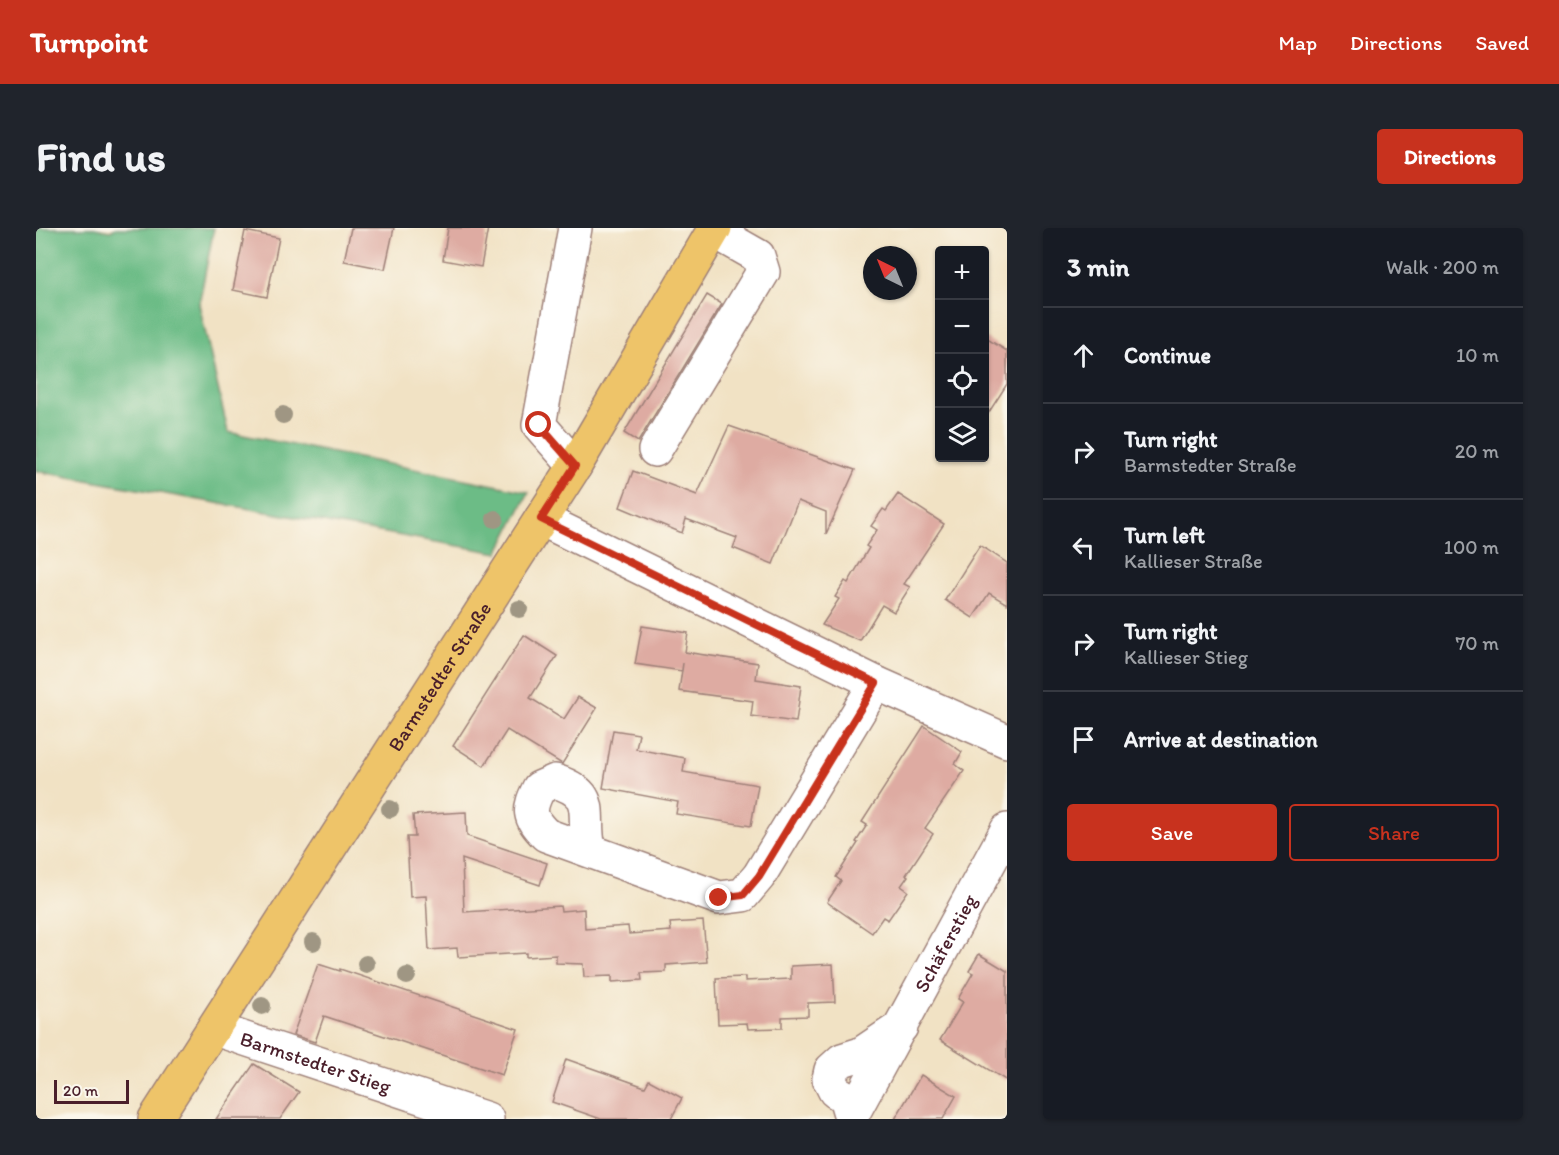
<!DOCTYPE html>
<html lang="en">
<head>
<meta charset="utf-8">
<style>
  :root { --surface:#171b24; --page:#20242c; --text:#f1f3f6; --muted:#9ea1a6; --line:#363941; --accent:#c8321e }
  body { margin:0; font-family:Itim,sans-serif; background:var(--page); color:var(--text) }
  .controls { position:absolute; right:18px; top:18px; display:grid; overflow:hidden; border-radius:6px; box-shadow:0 2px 4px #0004 }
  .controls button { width:54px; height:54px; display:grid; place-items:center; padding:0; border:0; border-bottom:2px solid var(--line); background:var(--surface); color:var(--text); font:30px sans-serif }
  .compass { position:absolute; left:827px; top:18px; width:54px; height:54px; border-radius:50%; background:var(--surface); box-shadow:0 2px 4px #0004; rotate:317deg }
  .scale { position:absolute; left:18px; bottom:15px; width:75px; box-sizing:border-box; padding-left:6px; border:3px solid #4a1f2b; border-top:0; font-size:16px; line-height:21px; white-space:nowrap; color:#4a1f2b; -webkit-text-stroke:4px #fbf7ec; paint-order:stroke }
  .stop { position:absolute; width:18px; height:18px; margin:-14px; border:4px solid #c8321e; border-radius:50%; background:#fff }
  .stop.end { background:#c8321e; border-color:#fff; box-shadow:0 2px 6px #0008 }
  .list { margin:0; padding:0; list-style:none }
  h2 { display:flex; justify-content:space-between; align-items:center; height:78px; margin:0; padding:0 24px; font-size:26px }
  h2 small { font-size:20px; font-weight:400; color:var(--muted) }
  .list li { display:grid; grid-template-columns:39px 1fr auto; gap:18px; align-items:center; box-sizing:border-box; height:96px; padding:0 24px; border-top:2px solid var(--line) }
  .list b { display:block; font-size:22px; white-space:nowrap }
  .list p { margin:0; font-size:20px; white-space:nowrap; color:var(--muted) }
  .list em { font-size:20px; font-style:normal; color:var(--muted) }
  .actions { display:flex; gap:12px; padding:18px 24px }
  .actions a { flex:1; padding:14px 0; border:2px solid var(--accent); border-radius:6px; text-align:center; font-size:21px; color:var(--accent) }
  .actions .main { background:var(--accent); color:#fff }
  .icon { flex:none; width:33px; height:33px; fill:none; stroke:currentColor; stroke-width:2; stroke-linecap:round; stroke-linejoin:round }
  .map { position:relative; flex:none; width:971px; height:891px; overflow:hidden; border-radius:6px }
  header { display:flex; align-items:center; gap:36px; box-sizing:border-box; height:84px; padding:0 30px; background:var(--accent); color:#fff }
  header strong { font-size:28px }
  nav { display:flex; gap:33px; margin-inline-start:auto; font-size:21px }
  .intro { display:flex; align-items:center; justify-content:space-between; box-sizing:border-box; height:144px; padding:0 36px }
  h1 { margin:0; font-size:42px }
  .button { padding:15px 27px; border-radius:6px; background:var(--accent); color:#fff; font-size:21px; font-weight:700 }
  main { display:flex; gap:36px; padding:0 36px }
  aside { flex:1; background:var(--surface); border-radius:6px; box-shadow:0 2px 4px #0004 }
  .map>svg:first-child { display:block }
</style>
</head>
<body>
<header>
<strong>Turnpoint</strong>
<nav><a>Map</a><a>Directions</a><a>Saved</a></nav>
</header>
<div class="intro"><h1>Find us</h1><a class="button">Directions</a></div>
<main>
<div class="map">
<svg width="971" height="891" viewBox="0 0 971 891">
  <rect width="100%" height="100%" fill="#fbf7ec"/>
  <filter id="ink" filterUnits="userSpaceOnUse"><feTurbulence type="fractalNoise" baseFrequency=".0167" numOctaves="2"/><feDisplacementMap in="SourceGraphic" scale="12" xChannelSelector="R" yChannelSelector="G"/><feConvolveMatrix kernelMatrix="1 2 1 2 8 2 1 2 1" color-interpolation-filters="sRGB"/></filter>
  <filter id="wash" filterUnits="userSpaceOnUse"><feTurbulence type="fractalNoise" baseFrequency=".008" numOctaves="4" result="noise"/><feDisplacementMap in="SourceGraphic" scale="24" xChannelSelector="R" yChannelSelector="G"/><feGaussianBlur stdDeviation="1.35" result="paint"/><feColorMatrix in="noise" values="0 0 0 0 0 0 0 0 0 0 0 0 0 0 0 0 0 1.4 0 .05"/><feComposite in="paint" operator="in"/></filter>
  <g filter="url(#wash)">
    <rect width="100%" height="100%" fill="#f1e2c4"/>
    <polygon fill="#6cbc86" stroke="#5b6e58" stroke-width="1.5" points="0,0 58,0 74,3 80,0 178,0 163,76 192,204 493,264 462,325 0,243"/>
    <g id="blocks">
      <g fill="#deaba2">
        <polygon points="315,0 358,0 349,41 308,33"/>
        <polygon points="412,0 452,0 445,39 407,32"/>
        <polygon points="209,3 243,10 231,69 197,62"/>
        <polygon points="671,67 686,76 602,214 588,205"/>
        <polygon points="948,109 971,123 971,156 948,192"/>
        <polygon points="693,198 819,242 790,306 790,284 762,273 737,336 697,320 701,310 650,291 646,305 584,279 597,243 661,267"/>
        <polygon points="862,266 908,296 868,356 874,359 858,384 846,377 824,413 786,397 803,371 799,369 809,353 812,355 833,320 830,318 841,302 835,298 847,281 850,283"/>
        <polygon points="944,317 971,335 971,376 953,365 937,390 909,372"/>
        <polygon points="606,398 652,405 649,424 722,435 720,451 765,458 760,494 715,488 717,473 643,463 647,435 646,443 599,436"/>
        <polygon points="488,407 521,428 494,470 528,491 542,469 561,480 526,536 471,502 448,538 417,518"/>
        <polygon points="888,498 926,524 919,536 928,543 889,600 897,606 870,647 872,648 865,658 872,663 852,692 847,689 836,705 791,674 805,653 800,649 822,615 820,614 831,597 826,594"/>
        <polygon points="577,502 603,506 600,521 649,530 647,544 722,557 715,598 640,586 642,574 567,560"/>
        <polygon points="430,584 431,608 511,635 504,657 426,631 428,684 524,678 525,683 548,681 549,701 592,698 593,706 635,703 634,695 667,693 671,734 630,737 630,744 605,745 606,752 576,754 576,748 548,749 547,736 520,735 520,727 490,729 490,725 422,729 421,720 393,722 390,668 374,669 371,609 379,609 377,587"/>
        <polygon points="943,726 971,743 971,853 904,812 927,774 922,771 937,745 933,743"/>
        <polygon points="282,736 304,743 304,741 482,801 466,847 288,788 279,814 257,807"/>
        <polygon points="797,736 799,774 772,775 772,788 746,789 746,800 712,801 711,795 682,796 680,750 709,749 709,753 755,751 755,738"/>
        <polygon points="530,831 609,859 613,852 646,870 635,891 565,891 516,874"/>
        <polygon points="218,836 263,864 244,891 180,891"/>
        <polygon points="885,847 920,868 907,891 859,891"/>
      </g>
    </g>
  </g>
  <g filter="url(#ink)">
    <use href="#blocks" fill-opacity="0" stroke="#9e8078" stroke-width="1.5"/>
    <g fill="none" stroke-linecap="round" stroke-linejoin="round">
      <g stroke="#9e8078" stroke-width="36">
        <g id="minor">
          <polyline points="539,0 503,197 539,238"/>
          <polyline points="619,222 727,44 722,28 678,3"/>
          <polyline points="505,291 840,455 971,513"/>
          <path d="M553 621C545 585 563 567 519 553L503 560C492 582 492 589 510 607L683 670 707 667 723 648 840 455"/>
          <path id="s1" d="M865 799 825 826 806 832 795 842 793 851 799 863 809 869 815 889 971 602"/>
          <path id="s2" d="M179 801 451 891"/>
        </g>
      </g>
      <g stroke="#9e8078" stroke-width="36">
        <g id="major">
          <path id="s3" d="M119 891 539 238 679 0"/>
        </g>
      </g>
      <use href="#minor" stroke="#fff" stroke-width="33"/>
      <use href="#major" stroke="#eec469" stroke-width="33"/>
    </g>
    <g fill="#9f9683">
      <circle cx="247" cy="187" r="9"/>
      <circle cx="459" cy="291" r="9"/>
      <circle cx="483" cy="381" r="9"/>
      <circle cx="354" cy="581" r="9"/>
      <circle cx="277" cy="714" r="9"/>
      <circle cx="330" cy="736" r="9"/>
      <circle cx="371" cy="748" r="9"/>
      <circle cx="226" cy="778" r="9"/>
    </g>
  </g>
  <g fill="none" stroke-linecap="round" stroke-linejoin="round" filter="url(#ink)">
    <polyline stroke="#c8321e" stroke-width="8" points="503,197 539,238 505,291 840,455 723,648 707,667 683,670"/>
  </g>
  <g text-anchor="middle" stroke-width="4.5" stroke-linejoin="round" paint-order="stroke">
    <g font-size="20" fill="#4a1f2b" stroke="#fbf7ec">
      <text dy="7" stroke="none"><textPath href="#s3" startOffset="526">Barmstedter Straße</textPath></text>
      <text dy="7" stroke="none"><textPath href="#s1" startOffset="336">Schäferstieg</textPath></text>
      <text dy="7" stroke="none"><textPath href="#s2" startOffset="106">Barmstedter Stieg</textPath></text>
    </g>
  </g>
</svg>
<div class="controls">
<button>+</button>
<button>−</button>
<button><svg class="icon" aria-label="locate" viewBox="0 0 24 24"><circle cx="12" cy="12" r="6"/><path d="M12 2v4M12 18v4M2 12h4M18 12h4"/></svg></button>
<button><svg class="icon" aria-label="layers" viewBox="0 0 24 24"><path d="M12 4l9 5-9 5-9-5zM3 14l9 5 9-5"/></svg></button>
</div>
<svg class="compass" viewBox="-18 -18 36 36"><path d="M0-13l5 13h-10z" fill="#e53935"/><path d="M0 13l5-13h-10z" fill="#9ea1a6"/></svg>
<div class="scale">20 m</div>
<div class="stop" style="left:503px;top:197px"></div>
<div class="stop end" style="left:683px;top:670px"></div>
</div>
<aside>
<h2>3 min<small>Walk · 200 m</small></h2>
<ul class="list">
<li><svg class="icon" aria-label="ahead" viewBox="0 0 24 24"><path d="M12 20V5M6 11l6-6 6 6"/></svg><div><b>Continue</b></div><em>10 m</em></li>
<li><svg class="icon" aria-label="right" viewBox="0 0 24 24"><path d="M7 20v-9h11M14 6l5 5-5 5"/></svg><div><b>Turn right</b><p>Barmstedter Straße</p></div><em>20 m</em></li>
<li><svg class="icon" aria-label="left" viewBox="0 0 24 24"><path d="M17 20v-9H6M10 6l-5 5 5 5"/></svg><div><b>Turn left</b><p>Kallieser Straße</p></div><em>100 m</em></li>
<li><svg class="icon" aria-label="right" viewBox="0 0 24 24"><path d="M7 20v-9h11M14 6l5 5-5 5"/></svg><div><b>Turn right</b><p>Kallieser Stieg</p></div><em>70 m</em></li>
<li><svg class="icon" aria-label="arrive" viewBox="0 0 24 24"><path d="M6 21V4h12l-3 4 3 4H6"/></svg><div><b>Arrive at destination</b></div></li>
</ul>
<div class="actions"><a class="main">Save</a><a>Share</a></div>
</aside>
</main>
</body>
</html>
